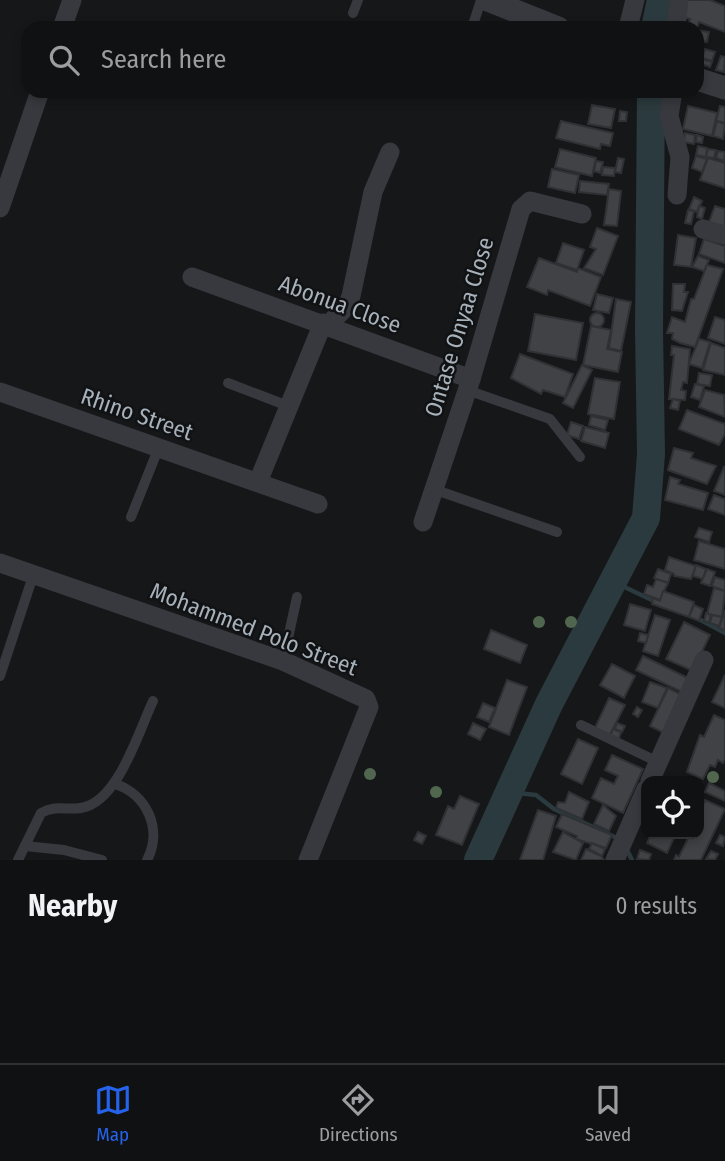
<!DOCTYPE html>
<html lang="en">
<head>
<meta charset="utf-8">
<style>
  :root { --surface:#101113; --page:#1e1f21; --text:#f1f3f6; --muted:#9c9da0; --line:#303133; --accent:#2563eb }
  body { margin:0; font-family:"Fira Sans Condensed",sans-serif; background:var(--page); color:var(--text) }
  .controls { position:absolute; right:21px; bottom:21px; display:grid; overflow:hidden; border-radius:14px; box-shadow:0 4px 10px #0003 }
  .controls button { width:63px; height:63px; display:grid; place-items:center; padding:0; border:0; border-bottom:2px solid var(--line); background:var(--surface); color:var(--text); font:35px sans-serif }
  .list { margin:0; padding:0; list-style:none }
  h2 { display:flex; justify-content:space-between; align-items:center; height:91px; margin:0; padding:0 28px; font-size:30px }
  h2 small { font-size:23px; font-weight:400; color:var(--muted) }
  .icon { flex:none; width:38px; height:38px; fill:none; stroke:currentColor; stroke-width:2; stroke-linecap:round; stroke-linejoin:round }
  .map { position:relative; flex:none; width:725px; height:860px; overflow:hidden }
  .search { position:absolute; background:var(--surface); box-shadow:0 4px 10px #0003; left:21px; right:21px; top:21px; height:77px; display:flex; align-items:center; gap:18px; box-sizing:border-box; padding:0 24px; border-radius:21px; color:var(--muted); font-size:26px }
  .sheet { height:203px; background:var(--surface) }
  nav { display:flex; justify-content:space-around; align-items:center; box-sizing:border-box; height:98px; border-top:2px solid var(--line); background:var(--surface); font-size:19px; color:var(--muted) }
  nav a { display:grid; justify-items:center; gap:4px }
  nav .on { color:var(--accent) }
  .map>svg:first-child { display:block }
</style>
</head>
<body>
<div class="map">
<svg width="725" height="860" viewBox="0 0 725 860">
  <rect width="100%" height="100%" fill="#161719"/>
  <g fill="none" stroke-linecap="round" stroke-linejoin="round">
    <g stroke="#2b3a3e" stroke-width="4.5">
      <polyline points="612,581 658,603"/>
      <polyline points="695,617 725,633"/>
      <polyline points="507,792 536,795 554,809 619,839"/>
      <polyline points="626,848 632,860"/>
    </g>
    <g stroke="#2b3a3e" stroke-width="28">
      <polyline points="655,28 661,0"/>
      <polyline points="478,860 549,704 646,518 651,454 649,330 651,91"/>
    </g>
  </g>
  <g fill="#404246" stroke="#303135" stroke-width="2">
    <polygon points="686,0 710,0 725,6 725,32 699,22 697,28 688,26 690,19 683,17"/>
    <polygon points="697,30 709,32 707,42 697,40"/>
    <polygon points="697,49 704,51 700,63 697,62"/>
    <polygon points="705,49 715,52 712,61 702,58"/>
    <polygon points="721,56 725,57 724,72 716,70"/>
    <polygon points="702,59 712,62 710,67 701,64"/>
    <polygon points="592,105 615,109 611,128 588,124"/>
    <polygon points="688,106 717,113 712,136 683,129"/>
    <polygon points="720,106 725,107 725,123 716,121"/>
    <polygon points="620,111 627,112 626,121 619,121"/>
    <polygon points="561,121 613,133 610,146 601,144 600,149 556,138"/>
    <polygon points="717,121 725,124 723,139 713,136"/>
    <polygon points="685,133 695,135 694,144 684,142"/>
    <polygon points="697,135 703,137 702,143 696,142"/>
    <polygon points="698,146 707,148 706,157 696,155"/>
    <polygon points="560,149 596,158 592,176 555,167"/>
    <polygon points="708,149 716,150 714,158 706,157"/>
    <polygon points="718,151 725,152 724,161 716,158"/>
    <polygon points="696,156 707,159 702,172 692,168"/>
    <polygon points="618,158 624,159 621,173 615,172"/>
    <polygon points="708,158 725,163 725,188 700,180"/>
    <polygon points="596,161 603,162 600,173 594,171"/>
    <polygon points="603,167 615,168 614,176 602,175"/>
    <polygon points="552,169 579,175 575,193 548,187"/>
    <polygon points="580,181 609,184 607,195 579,192"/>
    <polygon points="609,189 621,191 617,226 604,225"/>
    <polygon points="694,197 702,201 697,212 689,209"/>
    <polygon points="699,206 705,208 702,219 697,217"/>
    <polygon points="715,206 725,209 725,234 708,225"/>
    <polygon points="688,210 694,211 691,224 685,223"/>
    <polygon points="597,228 618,236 603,275 584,268 596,249 590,247"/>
    <polygon points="678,235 696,238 691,267 674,265"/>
    <polygon points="704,239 725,246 725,263 699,254"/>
    <polygon points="563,243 584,250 577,270 556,263"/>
    <polygon points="698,256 709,260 704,271 692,267"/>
    <polygon points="539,258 577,272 578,268 601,277 590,306 548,290 547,295 527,287"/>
    <polygon points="707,265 723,269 695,347 680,343 672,339 673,333 667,333 672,317 685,322 691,299 694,299"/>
    <polygon points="685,284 684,292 688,292 682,311 672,310 673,284"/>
    <polygon points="597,294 613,298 609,313 593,310"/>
    <polygon points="616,299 631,302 621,351 609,348"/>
    <circle cx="597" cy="320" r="7"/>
    <polygon points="535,314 583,323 576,360 528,351"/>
    <polygon points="715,317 725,320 725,344 708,338"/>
    <polygon points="591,326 611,330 607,349 622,352 618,372 583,365"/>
    <polygon points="699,339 710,342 702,368 689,364"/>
    <polygon points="711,343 725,348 725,375 703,370"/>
    <polygon points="672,346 690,349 687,383 683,382 681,390 686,391 685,400 669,399 674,355 671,355"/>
    <polygon points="520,354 573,374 565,397 543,390 541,394 511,378"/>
    <polygon points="582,365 592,370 573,408 563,403"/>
    <polygon points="699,373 712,375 710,386 697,384"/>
    <polygon points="595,378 620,382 614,419 588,414"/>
    <polygon points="695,384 704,386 700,400 691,397"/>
    <polygon points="705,390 724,395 725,417 699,407"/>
    <polygon points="673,399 680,401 678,410 670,408"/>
    <polygon points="687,410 725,424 725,434 719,445 679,429"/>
    <polygon points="591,416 608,420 605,430 589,425"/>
    <polygon points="571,422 583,426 579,439 567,435"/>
    <polygon points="585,427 609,433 605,448 581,441"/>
    <polygon points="674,448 693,453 691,458 716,466 707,484 668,470"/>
    <polygon points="724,467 725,468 725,495 714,491"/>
    <polygon points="670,477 680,480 678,484 708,493 703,510 665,500"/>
    <polygon points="714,495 725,499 725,515 708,509"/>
    <polygon points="699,528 712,532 709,542 695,537"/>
    <polygon points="699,541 725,549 725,569 694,560"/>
    <polygon points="669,557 696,566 691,579 674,576 674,574 665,570"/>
    <polygon points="696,565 706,569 703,579 693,576"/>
    <polygon points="658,569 671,574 668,583 654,578"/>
    <polygon points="707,569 715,572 710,586 701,583"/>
    <polygon points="715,577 725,580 725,591 712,586"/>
    <polygon points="656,579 668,583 660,600 644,594 647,585 653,587"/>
    <polygon points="714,588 725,591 722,617 707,614"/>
    <polygon points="663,591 694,602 689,617 652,604 653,598 660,601"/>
    <polygon points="630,604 651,610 645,631 624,625"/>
    <polygon points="694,605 703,609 699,621 689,617"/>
    <polygon points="725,610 725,630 719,628"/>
    <polygon points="706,613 711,615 709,623 704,621"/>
    <polygon points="655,615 670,620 658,656 643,651"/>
    <polygon points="712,615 722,617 719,626 710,623"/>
    <polygon points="684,622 710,635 693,671 666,659"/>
    <polygon points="491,630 527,645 520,663 484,649"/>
    <polygon points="640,633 648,635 646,643 638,641"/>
    <polygon points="643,656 690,679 684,693 636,670"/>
    <polygon points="612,664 635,676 624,698 600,685"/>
    <polygon points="725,675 725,708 712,702"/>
    <polygon points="507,680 527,687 509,735 489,727"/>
    <polygon points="650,682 667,688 658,708 642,702"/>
    <polygon points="668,688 682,695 664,733 650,726"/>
    <polygon points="609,698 625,705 609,737 594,730"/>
    <polygon points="483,703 495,708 489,722 477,717"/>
    <polygon points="637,707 642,710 638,717 633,714"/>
    <polygon points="714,715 725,720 725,759 723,763 718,760 715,767 710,765 703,779 687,772 700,735 704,737"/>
    <polygon points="473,723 486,729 480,740 468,734"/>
    <polygon points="617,723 625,726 622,732 615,729"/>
    <polygon points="613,729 621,732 618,741 609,738"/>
    <polygon points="578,739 598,748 582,784 561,774"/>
    <polygon points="612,755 643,769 623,813 592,798 601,778 614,784 618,776 605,770"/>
    <polygon points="709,783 725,791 725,801 705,792"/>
    <polygon points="569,792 589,802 582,819 556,808 558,802 565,803"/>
    <polygon points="460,796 479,804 462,845 436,835 448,806 454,809"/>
    <polygon points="705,800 725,809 701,860 674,860 676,855 679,857 690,834 699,834 699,814"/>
    <polygon points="603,805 616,816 609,831 594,824"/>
    <polygon points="538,810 556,816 543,860 520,860"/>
    <polygon points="562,814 612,835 606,848 576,839 577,836 556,827"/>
    <polygon points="418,832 426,836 422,844 414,840"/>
    <polygon points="563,832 583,843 576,860 553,852"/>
    <polygon points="651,834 676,834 667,853 647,843"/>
    <polygon points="720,835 725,837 723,846 716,843"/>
    <polygon points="592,843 605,849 602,856 589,849"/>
    <polygon points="586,849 601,856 604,860 581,860"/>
    <polygon points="640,850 651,854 649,860 637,859"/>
    <polygon points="711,851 718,854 715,860 706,859"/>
  </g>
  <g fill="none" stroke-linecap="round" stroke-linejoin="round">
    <g stroke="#37393e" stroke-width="10">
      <polyline points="353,13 358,0"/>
      <polyline points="472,28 481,0"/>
      <polyline points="228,383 288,406"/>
      <polyline points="467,390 550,419 580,457"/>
      <polyline points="433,489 557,532"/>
      <polyline points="131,517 159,447"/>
      <polyline points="283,661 297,597"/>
      <polyline points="0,676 33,576"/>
      <polyline points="581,725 658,762"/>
      <path d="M115 784C147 794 163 830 147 860"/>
      <polyline points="25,846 64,850 102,860"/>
      <path d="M18 860 41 813C59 803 70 813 88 806 120 794 139 731 153 701"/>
    </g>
    <g stroke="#37393e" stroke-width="19">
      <polyline points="62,28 72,0"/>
      <polyline points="628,28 635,0"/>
      <polyline points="676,28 679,0"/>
      <polyline points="673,91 669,116 680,157 677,195"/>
      <polyline points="0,208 40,91"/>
      <polyline points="703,229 725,235"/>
      <polyline points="192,277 471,379"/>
      <polyline points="328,325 347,306 351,296 373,192 390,152"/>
      <polyline points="0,392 318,504"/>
      <polyline points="258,482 323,323"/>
      <polyline points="423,522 471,379 521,209 530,201 582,214"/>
      <polyline points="0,563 283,661 366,699 369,707 308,860"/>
      <polyline points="650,781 704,660"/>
      <polyline points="615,860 646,789"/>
    </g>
    <g stroke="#37393e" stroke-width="23">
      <polyline points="488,0 558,28"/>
      <polyline points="697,79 725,88"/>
    </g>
  </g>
  <g fill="#51664f">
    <circle cx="539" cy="622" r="6"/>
    <circle cx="571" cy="622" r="6"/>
    <circle cx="370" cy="774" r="6"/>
    <circle cx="713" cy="777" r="6"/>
    <circle cx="436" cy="792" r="6"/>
  </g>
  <g text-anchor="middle" stroke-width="5" stroke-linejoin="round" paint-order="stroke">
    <g font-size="23" fill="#a7b1ba" stroke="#111214">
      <text transform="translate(340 304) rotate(20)" y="8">Abonua Close</text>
      <text transform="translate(459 327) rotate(-73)" y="8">Ontase Onyaa Close</text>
      <text transform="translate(137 414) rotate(19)" y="8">Rhino Street</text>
      <text transform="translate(254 629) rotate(21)" y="8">Mohammed Polo Street</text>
    </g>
  </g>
</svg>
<div class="controls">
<button><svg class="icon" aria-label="locate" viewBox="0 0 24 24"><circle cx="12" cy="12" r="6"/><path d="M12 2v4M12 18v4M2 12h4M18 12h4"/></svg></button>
</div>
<div class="search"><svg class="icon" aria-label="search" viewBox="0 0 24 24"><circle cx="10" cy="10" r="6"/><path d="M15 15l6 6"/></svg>Search here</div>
</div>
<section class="sheet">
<h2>Nearby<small>0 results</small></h2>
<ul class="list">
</ul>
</section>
<nav>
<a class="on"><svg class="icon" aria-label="map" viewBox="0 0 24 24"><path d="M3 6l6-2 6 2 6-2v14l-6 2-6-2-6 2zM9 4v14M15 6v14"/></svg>Map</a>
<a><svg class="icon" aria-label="directions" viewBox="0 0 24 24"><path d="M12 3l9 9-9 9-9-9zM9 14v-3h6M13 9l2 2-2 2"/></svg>Directions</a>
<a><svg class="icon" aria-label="saved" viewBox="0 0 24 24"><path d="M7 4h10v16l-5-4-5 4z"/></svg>Saved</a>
</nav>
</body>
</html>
